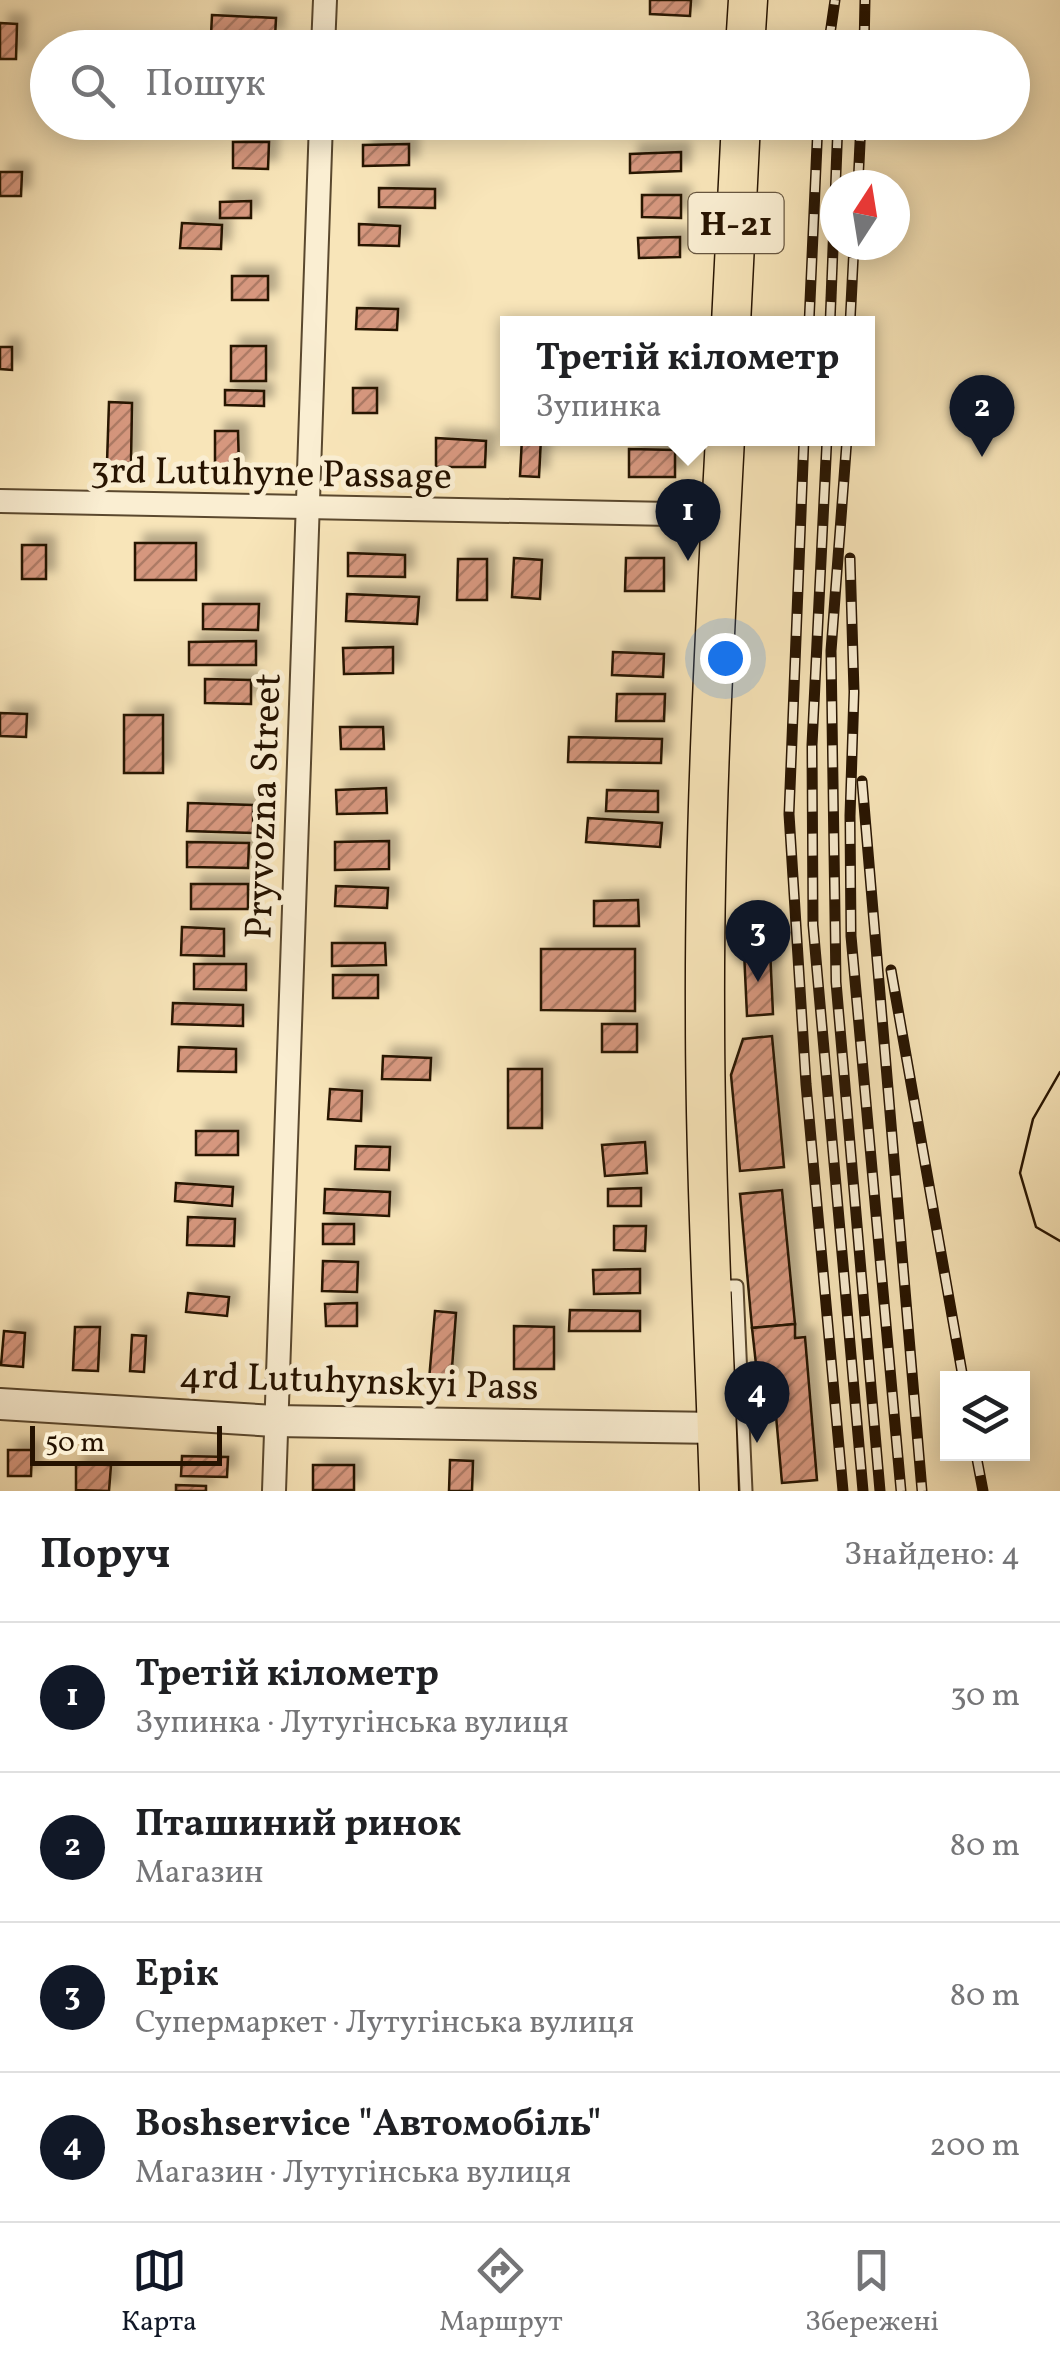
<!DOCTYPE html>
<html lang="uk">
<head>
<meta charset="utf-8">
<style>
  :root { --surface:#fff; --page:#f6f6f6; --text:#202124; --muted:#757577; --line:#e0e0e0; --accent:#111827 }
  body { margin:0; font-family:Vollkorn,serif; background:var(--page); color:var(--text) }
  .controls { position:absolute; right:30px; bottom:30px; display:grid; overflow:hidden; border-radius:0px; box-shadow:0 5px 25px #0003 }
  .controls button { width:90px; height:90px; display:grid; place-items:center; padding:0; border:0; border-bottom:2px solid var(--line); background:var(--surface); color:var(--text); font:50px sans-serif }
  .compass { position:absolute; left:820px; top:170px; width:90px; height:90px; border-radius:50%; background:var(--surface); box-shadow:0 5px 25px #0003; rotate:12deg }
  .scale { position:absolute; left:30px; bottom:25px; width:192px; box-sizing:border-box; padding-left:10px; border:5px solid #261300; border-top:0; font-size:28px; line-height:35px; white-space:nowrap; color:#261300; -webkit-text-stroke:8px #faeed2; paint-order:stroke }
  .you { position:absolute; left:725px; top:658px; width:35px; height:35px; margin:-25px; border:8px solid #fff; border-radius:50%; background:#1a73e8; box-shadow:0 0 0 15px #1a73e833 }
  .badge { display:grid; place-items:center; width:65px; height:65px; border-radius:50%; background:var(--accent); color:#fff; font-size:32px; font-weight:700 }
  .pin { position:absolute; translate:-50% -82px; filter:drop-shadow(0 2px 5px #0008) }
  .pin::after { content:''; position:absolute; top:52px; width:35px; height:30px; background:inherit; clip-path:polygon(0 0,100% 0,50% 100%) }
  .popup { position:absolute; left:500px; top:316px; width:375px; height:130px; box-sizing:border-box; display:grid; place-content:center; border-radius:0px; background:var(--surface); filter:drop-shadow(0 2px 8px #0005); font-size:32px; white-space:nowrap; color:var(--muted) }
  .popup b { font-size:38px; color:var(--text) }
  .popup::after { content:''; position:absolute; left:50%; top:100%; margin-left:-20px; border:20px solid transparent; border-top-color:var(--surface) }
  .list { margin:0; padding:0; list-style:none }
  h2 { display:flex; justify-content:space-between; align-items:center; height:130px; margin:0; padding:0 40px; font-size:42px }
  h2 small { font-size:32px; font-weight:400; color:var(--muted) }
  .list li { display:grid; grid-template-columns:65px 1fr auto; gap:30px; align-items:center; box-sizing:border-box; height:150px; padding:0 40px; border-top:2px solid var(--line) }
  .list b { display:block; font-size:38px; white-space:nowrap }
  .list p { margin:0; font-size:32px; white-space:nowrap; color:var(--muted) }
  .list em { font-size:32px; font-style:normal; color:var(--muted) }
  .icon { flex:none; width:55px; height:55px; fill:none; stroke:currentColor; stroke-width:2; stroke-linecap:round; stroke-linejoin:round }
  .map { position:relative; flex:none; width:1060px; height:1491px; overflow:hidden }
  .search { position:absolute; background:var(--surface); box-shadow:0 5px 25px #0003; left:30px; right:30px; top:30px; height:110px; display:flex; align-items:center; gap:25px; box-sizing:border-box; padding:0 35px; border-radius:55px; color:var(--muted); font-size:38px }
  .sheet { height:730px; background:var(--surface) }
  nav { display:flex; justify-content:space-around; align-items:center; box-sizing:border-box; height:140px; border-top:2px solid var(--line); background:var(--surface); font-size:28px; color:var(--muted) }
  nav a { display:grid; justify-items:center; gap:5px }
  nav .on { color:var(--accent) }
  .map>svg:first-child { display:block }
</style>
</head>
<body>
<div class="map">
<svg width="1060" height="1491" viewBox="0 0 1060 1491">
  <defs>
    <pattern id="building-hatch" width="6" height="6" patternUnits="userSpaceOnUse" patternTransform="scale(2.5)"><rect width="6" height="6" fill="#d6977e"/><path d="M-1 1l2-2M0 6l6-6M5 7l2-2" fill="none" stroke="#ad7a65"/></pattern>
    <filter id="shadow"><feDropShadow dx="9" dy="-9" stdDeviation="5" flood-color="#0004"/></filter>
  </defs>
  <rect width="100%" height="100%" fill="#f8e5b9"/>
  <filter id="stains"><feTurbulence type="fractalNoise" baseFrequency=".002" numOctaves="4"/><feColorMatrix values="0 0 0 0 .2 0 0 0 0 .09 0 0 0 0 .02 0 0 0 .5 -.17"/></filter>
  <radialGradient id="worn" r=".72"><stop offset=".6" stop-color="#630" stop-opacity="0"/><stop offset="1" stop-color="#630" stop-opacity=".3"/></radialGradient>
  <g fill="url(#building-hatch)" stroke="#261300" stroke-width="2.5" filter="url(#shadow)">
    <polygon points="650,0 691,0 690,16 650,14"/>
    <polygon points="212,15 276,18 275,38 211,35"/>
    <polygon points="0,23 17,24 16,59 0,59"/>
    <rect x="228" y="122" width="43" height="7"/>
    <polygon points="364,122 412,122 412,126 364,125"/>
    <polygon points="233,142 269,142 268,169 233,168"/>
    <polygon points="409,144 409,165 363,166 363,145"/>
    <polygon points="681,152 681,171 630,173 630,154"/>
    <polygon points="0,172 22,172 21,196 0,196"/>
    <polygon points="379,188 435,189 435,208 379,207"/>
    <polygon points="642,195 681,195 681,218 642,217"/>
    <polygon points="251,201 251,218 220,218 220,202"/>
    <polygon points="182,223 222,225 221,249 180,248"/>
    <polygon points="359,224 400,226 399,246 359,245"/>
    <polygon points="680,237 680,257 639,258 638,238"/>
    <rect x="232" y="276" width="36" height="24"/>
    <polygon points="357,308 398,309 397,330 356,329"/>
    <rect x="231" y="346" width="35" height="35"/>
    <polygon points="0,347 12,347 12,370 0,369"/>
    <rect x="353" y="388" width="24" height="25"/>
    <polygon points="225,390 264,391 264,406 225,405"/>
    <polygon points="109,402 132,403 131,463 107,463"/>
    <polygon points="215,431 238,431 239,469 215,469"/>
    <polygon points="436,438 486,441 485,467 436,467"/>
    <polygon points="522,438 541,438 539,477 520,476"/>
    <polygon points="629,449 675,450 675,477 629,477"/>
    <rect x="135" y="543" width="61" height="37"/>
    <rect x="22" y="545" width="24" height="34"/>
    <polygon points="348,553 405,555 405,577 348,576"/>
    <polygon points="514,558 542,560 540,599 512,597"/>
    <polygon points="626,558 664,558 664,591 625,591"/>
    <polygon points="458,559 487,559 487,600 457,600"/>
    <polygon points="347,594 419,597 417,624 346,621"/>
    <polygon points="203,604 259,604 258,630 203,629"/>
    <polygon points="256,641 256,665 189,665 189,642"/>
    <polygon points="393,647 393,673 344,674 343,648"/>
    <polygon points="613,652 664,654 663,677 612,675"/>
    <polygon points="205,679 251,680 251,704 205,703"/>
    <polygon points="617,694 665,694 664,721 616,721"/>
    <polygon points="0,713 27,714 26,737 0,736"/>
    <rect x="124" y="715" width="39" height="58"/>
    <polygon points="340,727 383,727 384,749 341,749"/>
    <polygon points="569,737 662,739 661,763 568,762"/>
    <polygon points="386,788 387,813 337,814 336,790"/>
    <polygon points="607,790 658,791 658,812 606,811"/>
    <polygon points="188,803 253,805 253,833 187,831"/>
    <polygon points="588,818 662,823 660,847 586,842"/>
    <polygon points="389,841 389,869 335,870 335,842"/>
    <polygon points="187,842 249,843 248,868 187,867"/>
    <rect x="191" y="884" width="57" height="25"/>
    <polygon points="336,886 388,888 387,908 335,906"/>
    <polygon points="638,900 639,926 594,926 594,901"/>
    <polygon points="182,927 224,929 224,956 181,955"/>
    <polygon points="332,943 385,943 386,965 332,966"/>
    <polygon points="541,949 635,949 635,1011 541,1010"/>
    <polygon points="770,949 773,1014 747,1016 744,951"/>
    <polygon points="194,964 246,964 246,990 194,989"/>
    <rect x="333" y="975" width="45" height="23"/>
    <polygon points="173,1003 243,1005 243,1026 172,1024"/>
    <rect x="602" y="1024" width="35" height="28"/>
    <polygon points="772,1036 784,1167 740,1171 731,1075 743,1039"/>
    <polygon points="179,1047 236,1049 236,1072 178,1071"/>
    <polygon points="383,1056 431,1058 430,1080 382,1079"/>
    <rect x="508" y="1069" width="34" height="59"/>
    <polygon points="330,1089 362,1091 361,1121 328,1119"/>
    <rect x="196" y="1131" width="42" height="24"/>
    <polygon points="645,1142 647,1173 605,1176 602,1145"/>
    <polygon points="356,1146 390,1147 389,1170 355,1169"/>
    <polygon points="176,1183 233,1187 232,1206 175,1201"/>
    <polygon points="641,1188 641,1206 608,1206 608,1189"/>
    <polygon points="325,1189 390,1192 389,1216 324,1213"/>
    <polygon points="782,1190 795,1324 752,1328 740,1194"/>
    <polygon points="188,1217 235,1219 234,1246 187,1245"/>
    <rect x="323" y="1224" width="31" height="20"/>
    <polygon points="614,1226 646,1226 645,1251 614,1250"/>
    <polygon points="323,1261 358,1262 357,1292 322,1291"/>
    <polygon points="640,1269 640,1293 594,1294 593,1270"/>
    <polygon points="188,1293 229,1297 227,1316 186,1312"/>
    <polygon points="357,1303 357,1326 326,1326 325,1304"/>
    <polygon points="570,1310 640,1311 640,1331 569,1331"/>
    <polygon points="435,1311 456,1313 451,1382 429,1380"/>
    <polygon points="795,1324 795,1338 805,1337 817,1480 782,1483 773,1382 758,1383 752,1328"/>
    <polygon points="514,1326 554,1327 554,1369 514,1369"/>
    <polygon points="75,1327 100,1327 98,1371 73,1370"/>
    <polygon points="4,1331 25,1333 23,1367 1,1365"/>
    <polygon points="132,1335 146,1336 144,1372 130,1371"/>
    <polygon points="8,1450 32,1450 31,1476 8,1476"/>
    <polygon points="182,1456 228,1457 227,1477 181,1476"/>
    <polygon points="450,1460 473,1461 472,1491 449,1491"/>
    <polygon points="76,1464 111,1465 109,1491 76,1490"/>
    <rect x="313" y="1465" width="41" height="25"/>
    <polygon points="176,1485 206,1486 206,1491 176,1491"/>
  </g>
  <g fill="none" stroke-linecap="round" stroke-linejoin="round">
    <g stroke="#5a482e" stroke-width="15">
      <polyline id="service" points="719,1286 737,1286 746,1491"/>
    </g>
    <g stroke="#5a482e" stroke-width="26">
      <g id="minor">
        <polyline points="323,48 325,0"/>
        <polyline points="0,501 721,515"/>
        <polyline points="274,1491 321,122"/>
      </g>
    </g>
    <g stroke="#5a482e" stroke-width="34">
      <polyline id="tertiary" points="0,1404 275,1421 717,1428"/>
    </g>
    <g stroke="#261300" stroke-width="41">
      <g id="primary">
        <polyline points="745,48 748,0"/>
        <polyline points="731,324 741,122"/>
        <path d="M719 1491C714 1332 705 1173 705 1014 704 822 715 630 725 438"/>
      </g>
    </g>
    <use href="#service" stroke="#faeed2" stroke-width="11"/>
    <use href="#minor" stroke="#faeed2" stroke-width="22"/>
    <use href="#tertiary" stroke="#faeed2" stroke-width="30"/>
    <use href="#primary" stroke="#f8e5b9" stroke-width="38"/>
    <polyline stroke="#261300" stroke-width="2.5" points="1060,1072 1033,1119 1020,1173 1036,1227 1060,1241"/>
    <g stroke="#261300" stroke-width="11">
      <g id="rail">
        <polyline points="828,48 835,0"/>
        <polyline points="864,48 865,0"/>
        <polyline points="858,185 861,122"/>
        <polyline points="809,324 818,122"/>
        <polyline points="830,324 838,122"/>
        <polyline points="850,324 854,245"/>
        <polyline points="804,438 789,814 806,1084 843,1491"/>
        <polyline points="827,438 812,745 813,925 863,1491"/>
        <polyline points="847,438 831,651 836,982 880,1491"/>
        <polyline points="850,558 854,692 850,816 851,936 901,1491"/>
        <polyline points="862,781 922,1491"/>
        <polyline points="891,970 963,1378"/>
        <polyline points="976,1454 983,1491"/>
      </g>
    </g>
    <use href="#rail" stroke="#faeed2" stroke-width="8" stroke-dasharray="22" stroke-linecap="butt"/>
  </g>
  <g text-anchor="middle" stroke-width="10" stroke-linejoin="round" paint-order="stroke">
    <rect fill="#faeed2" stroke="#66553f" stroke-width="2.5" x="688.5" y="193" width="95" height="60" rx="8"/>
    <g font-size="35" font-weight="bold" fill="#261300">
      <text x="736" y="235">Н-21</text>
    </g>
    <g font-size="38" fill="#261300" stroke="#faeed2">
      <text transform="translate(271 472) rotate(1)" y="13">3rd Lutuhyne Passage</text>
      <text transform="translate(262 806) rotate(-88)" y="13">Pryvozna Street</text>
      <text transform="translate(359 1380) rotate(2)" y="13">4rd Lutuhynskyi Pass</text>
    </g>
  </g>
  <rect width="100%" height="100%" filter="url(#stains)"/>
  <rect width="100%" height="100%" fill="url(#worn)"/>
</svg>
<div class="controls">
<button><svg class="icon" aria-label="layers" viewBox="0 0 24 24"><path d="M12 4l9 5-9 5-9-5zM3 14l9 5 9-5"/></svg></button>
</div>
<svg class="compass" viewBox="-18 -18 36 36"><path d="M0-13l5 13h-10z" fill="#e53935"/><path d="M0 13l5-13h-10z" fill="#757577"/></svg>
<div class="scale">50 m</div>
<div class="you"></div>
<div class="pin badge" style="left:688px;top:561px">1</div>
<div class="popup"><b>Третій кілометр</b>Зупинка</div>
<div class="pin badge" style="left:982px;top:457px">2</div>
<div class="pin badge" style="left:758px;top:982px">3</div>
<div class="pin badge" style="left:757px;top:1443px">4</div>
<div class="search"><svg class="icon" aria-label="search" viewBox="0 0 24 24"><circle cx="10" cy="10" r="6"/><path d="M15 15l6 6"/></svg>Пошук</div>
</div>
<section class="sheet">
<h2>Поруч<small>Знайдено: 4</small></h2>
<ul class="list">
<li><span class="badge">1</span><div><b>Третій кілометр</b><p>Зупинка · Лутугінська вулиця</p></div><em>30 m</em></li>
<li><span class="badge">2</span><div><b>Пташиний ринок</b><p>Магазин</p></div><em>80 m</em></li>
<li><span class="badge">3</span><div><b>Ерік</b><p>Супермаркет · Лутугінська вулиця</p></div><em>80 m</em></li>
<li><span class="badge">4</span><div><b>Boshservice &quot;Автомобіль&quot;</b><p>Магазин · Лутугінська вулиця</p></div><em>200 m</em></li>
</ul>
</section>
<nav>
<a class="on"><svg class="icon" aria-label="map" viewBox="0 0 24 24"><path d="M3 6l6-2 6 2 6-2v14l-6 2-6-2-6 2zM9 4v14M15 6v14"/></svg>Карта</a>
<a><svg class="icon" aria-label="directions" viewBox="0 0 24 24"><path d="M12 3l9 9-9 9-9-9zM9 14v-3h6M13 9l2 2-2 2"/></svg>Маршрут</a>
<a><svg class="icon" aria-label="saved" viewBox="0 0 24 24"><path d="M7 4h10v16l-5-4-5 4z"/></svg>Збережені</a>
</nav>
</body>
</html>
